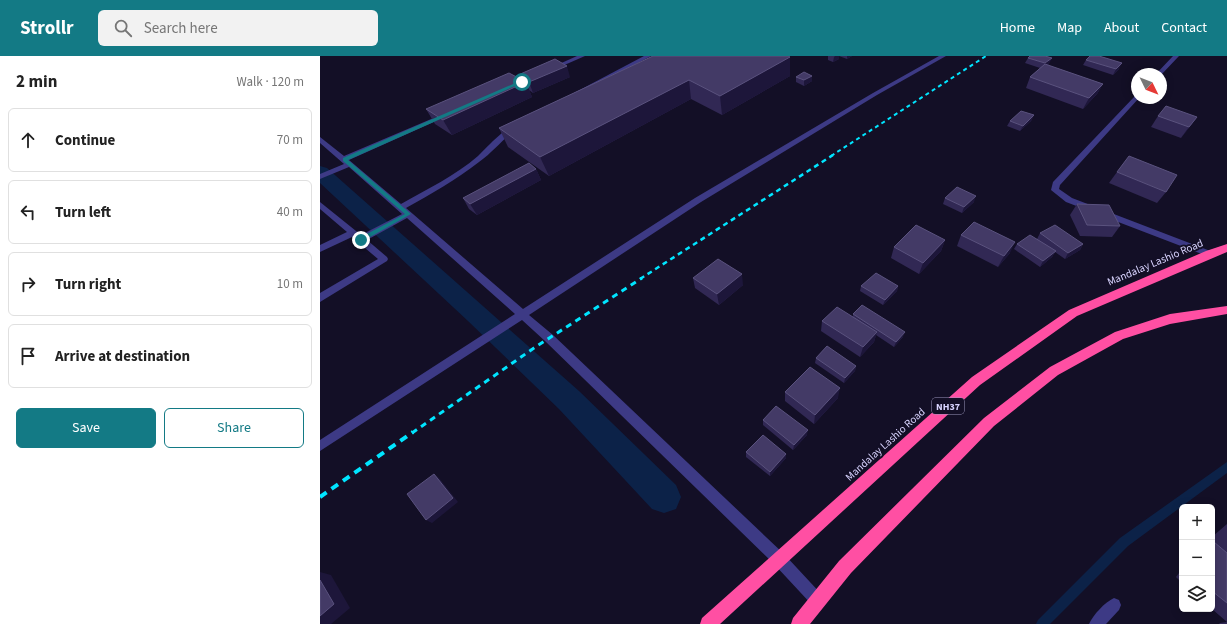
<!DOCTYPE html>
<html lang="en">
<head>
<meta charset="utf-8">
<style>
  :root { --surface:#fff; --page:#f2f2f2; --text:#222; --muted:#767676; --line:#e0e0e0; --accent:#137a85 }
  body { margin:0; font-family:"Source Sans 3",sans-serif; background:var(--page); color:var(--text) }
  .controls { position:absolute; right:12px; bottom:12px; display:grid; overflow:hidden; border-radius:6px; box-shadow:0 2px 10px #0003 }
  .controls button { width:36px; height:36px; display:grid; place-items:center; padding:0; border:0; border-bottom:1px solid var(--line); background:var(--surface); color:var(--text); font:20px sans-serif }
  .compass { position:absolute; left:811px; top:12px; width:36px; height:36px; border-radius:50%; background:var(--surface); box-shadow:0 2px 10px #0003; rotate:133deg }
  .stop { position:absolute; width:12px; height:12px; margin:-9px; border:3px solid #137a85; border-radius:50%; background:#fff }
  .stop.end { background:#137a85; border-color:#fff; box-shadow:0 1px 4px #0008 }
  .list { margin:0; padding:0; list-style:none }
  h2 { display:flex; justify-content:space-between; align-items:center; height:52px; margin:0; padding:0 16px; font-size:17px }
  h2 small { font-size:13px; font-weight:400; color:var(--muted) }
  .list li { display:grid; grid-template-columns:26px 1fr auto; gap:12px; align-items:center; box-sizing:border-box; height:64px; margin:0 8px 8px; padding:0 8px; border:1px solid var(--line); border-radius:6px }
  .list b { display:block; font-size:15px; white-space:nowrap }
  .list em { font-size:13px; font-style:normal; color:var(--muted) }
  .actions { display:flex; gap:8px; padding:12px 16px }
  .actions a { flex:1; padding:9px 0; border:1px solid var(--accent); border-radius:6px; text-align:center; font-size:14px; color:var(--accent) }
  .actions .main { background:var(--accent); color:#fff }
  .icon { flex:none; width:22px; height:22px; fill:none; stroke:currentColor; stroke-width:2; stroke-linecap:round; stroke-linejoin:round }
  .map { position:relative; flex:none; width:907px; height:568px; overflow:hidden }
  header { display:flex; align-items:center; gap:24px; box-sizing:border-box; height:56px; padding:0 20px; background:var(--accent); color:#fff }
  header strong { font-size:19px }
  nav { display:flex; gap:22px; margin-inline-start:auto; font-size:14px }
  .search { width:280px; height:36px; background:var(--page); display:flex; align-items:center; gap:10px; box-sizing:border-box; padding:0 14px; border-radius:6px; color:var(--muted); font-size:15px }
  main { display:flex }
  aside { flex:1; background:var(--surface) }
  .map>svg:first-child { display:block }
</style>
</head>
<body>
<header>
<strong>Strollr</strong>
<div class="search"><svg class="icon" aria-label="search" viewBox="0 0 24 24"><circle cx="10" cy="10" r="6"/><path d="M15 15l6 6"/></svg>Search here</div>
<nav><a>Home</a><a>Map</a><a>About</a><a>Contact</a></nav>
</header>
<main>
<aside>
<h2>2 min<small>Walk · 120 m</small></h2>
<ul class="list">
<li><svg class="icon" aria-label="ahead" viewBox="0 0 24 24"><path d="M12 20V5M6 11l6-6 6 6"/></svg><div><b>Continue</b></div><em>70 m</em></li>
<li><svg class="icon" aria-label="left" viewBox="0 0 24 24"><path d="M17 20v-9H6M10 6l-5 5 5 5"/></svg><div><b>Turn left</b></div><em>40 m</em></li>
<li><svg class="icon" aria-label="right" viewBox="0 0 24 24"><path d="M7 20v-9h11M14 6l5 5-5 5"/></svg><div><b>Turn right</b></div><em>10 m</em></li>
<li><svg class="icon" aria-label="arrive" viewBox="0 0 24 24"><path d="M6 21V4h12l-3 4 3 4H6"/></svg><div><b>Arrive at destination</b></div></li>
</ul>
<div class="actions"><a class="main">Save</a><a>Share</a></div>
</aside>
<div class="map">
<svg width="907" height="568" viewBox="0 0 907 568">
  <rect width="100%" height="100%" fill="#130f26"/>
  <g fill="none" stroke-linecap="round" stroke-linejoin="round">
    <polygon fill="#0c2248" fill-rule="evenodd" points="907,406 907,417 808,490 730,568 716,568 718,564 800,482"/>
    <polygon fill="#0c2248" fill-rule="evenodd" points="0,110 7,112 259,335 356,429 361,441 356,453 344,457 332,453 239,353 148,265 0,127"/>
    <g fill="#3d3a85" fill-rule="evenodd">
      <polygon points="257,0 265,0 233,14 228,13"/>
      <polygon points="324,0 331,0 259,38 254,37"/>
      <path d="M619 0H626L557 39 381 146 209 259 233 279 464 498 503 540 505 545 503 550 498 552 493 550 454 508 225 285 202 264 0 395V384L195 258 87 162 47 184 67 201 68 203 67 205 0 246V237L58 203 32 181 0 196V189L27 176 0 153V146L41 179 82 158 29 111 0 123V118L24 108 0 87V81L24 100 123 58H127V60L29 104 81 148C107 133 135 120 158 100 166 93 186 69 196 71V73C183 83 173 96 159 106 136 124 111 138 86 152L203 253 375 142 553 37Z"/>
      <polygon points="853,0 859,0 841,19 841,18 836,18"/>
      <polygon points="817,39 817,42 819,42 740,129 739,133 752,142 893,196 894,198 893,200 887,200 746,146 731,134 733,126 815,40"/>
      <path d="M794 542 799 544 801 549 799 554 786 568H769C773 559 785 546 794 542Z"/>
    </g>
    <g fill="#ff4fa3" fill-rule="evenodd">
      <polygon points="907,188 907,196 757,260 660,329 400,568 380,568 382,562 652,321 749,254 886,195"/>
      <polygon points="907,250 907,258 850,268 803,283 738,319 674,370 531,517 490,568 471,568 473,562 519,505 664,362 730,311 795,276 850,258"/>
    </g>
    <polyline stroke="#00e5ff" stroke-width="2" stroke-dasharray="4 3.5" stroke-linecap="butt" points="511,100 666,0"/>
    <polyline stroke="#00e5ff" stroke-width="2.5" stroke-dasharray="5 4" stroke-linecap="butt" points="320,223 513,99"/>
    <polyline stroke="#00e5ff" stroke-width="3" stroke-dasharray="6 5" stroke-linecap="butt" points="92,377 214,292 322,222"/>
    <polyline stroke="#00e5ff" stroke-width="4" stroke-dasharray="8 6" stroke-linecap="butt" points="0,441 93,376"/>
  </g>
  <g fill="#312854">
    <polygon points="333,0 470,1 470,20 402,59 371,43 229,120 188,91 179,72"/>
    <polygon points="508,0 532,0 527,3 519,0 519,3 513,6 508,4"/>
    <polygon points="708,2 729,8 727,9 783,28 777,38 763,53 706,32 710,21 720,12 705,7"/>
    <polygon points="766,4 799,13 793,19 763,9"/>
    <polygon points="198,19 250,21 213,37 209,34 212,41 132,79 115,68 106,53 199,22"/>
    <polygon points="476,21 492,25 484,30 476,26"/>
    <polygon points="714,59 711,65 700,75 687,70 690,65"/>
    <polygon points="838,60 877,61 861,82 831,71"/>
    <polygon points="216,113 221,124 157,159 149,153 143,142"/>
    <polygon points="797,116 846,136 837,147 789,127"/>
    <polygon points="625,142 654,146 642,157 623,148"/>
    <polygon points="757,148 800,170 792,181 760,180 750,159"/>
    <polygon points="720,177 763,188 760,194 745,203 735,196 732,201 720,211 694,193 697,188 717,183"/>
    <polygon points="641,179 690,197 678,211 637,190"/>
    <polygon points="625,184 621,195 599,218 571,202 574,191"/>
    <polygon points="373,222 423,229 399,249 375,232"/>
    <polygon points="541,230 578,230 577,235 563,249 540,235"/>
    <polygon points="533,258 583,281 574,291 556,279 554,286 540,301 501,275 502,265 533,261"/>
    <polygon points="496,302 536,310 535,315 524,327 495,307"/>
    <polygon points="465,336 518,342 494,368 465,345"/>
    <polygon points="443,364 487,379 473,394 443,369"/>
    <polygon points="426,396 466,402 450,420 426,401"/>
    <polygon points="907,468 907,566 892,553 892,487 893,486 892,485 892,481"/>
    <polygon points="862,513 862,527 856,521"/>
    <polygon points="907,566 907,568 899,568 900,567"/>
  </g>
  <g fill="#1d163a">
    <polygon points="515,0 519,0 519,3 513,6 514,1"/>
    <polygon points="527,0 532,0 527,3"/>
    <polygon points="470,1 470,20 402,59 400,40"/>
    <polygon points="732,2 729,8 723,13 725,7"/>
    <polygon points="802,7 799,13 793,19 796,13"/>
    <polygon points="247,10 250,21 213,37 209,26"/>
    <polygon points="492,20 492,25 484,30 484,24"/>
    <polygon points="369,24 371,43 229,120 220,101"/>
    <polygon points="206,26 212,41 132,79 123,64"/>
    <polygon points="783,28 777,38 763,53 769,42"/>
    <polygon points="714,59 711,65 700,75 703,70"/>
    <polygon points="877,61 869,72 861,82 869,71"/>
    <polygon points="216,113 221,124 157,159 150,148"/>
    <polygon points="656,140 654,146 642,157 644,151"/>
    <polygon points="625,184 621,195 599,218 603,207"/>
    <polygon points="695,186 690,197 678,211 684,200"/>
    <polygon points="763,188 760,194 745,203 748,197"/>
    <polygon points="736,195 732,201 720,211 723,205"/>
    <polygon points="422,218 423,229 399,249 397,238"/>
    <polygon points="578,230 577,235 563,249 565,244"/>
    <polygon points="557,276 554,286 540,301 543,291"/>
    <polygon points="585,276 583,281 574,291 576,286"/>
    <polygon points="536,310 535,315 524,327 525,322"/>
    <polygon points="520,332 518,342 494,368 495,359"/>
    <polygon points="488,374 487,379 473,394 474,389"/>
    <polygon points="466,398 466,402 450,420 450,416"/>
    <polygon points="114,418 119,422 138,446 112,467 106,464"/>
    <polygon points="0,516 11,519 30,552 11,568 0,568"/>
  </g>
  <g fill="#433a66" stroke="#5a527e">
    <polygon points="333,0 468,0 470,1 400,40 369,24 220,101 179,72"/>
    <polygon points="710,0 725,0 732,2 725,7 708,2"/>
    <polygon points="770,0 779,0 802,7 796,13 766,4"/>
    <polygon points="235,3 247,10 209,26 198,19"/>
    <polygon points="725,8 783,28 769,42 710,21"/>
    <polygon points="484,16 492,20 484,24 476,21"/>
    <polygon points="189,17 206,26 123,64 106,53"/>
    <polygon points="846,50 877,61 869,71 838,60"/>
    <polygon points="701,55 714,59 703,70 690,65"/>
    <polygon points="809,100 857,119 846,136 797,116"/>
    <polygon points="209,107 216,113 150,148 143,142"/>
    <polygon points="637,131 656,140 644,151 625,142"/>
    <polygon points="757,148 789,149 800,170 767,169"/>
    <polygon points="654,166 695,186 684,200 641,179"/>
    <polygon points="596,169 625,184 603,207 574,191"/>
    <polygon points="735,169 763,188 748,197 720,177"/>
    <polygon points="710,179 736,195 723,205 697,188"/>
    <polygon points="398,203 422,218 397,238 373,222"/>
    <polygon points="556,217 578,230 565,244 541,230"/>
    <polygon points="542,249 585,276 576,286 533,258"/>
    <polygon points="517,251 557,276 543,291 502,265"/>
    <polygon points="507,290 536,310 525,322 496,302"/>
    <polygon points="490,311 520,332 495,359 465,336"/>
    <polygon points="456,350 488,374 474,389 443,364"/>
    <polygon points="443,379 466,398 450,416 426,396"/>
    <polygon points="114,418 133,442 106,464 87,438"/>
    <polygon points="894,486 907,497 907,547 892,535 892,488"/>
    <polygon points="0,524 14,548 0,560"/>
  </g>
  <polygon fill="#137a85" points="200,25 204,26 28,104 91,158 43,185 39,185 39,182 85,158 23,105 23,102"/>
  <g text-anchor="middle" stroke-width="4" stroke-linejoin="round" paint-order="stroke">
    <rect fill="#130f26" stroke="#9e99be" stroke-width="1" x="612" y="342" width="32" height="16" rx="3"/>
    <g font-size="10" font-weight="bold" fill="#d9d4ff">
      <text x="628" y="354">NH37</text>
    </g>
    <g font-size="11" fill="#d9d4ff" stroke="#130f26">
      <text transform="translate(835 206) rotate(-23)" y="4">Mandalay Lashio Road</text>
      <text transform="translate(565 388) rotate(-42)" y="4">Mandalay Lashio Road</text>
    </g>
  </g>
</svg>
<div class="controls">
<button>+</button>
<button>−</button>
<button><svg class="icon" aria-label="layers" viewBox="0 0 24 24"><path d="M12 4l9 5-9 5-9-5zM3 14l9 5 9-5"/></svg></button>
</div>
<svg class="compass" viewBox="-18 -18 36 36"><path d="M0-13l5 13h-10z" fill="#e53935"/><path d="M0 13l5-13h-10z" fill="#767676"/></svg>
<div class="stop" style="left:202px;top:26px"></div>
<div class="stop end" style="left:41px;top:184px"></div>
</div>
</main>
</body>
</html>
